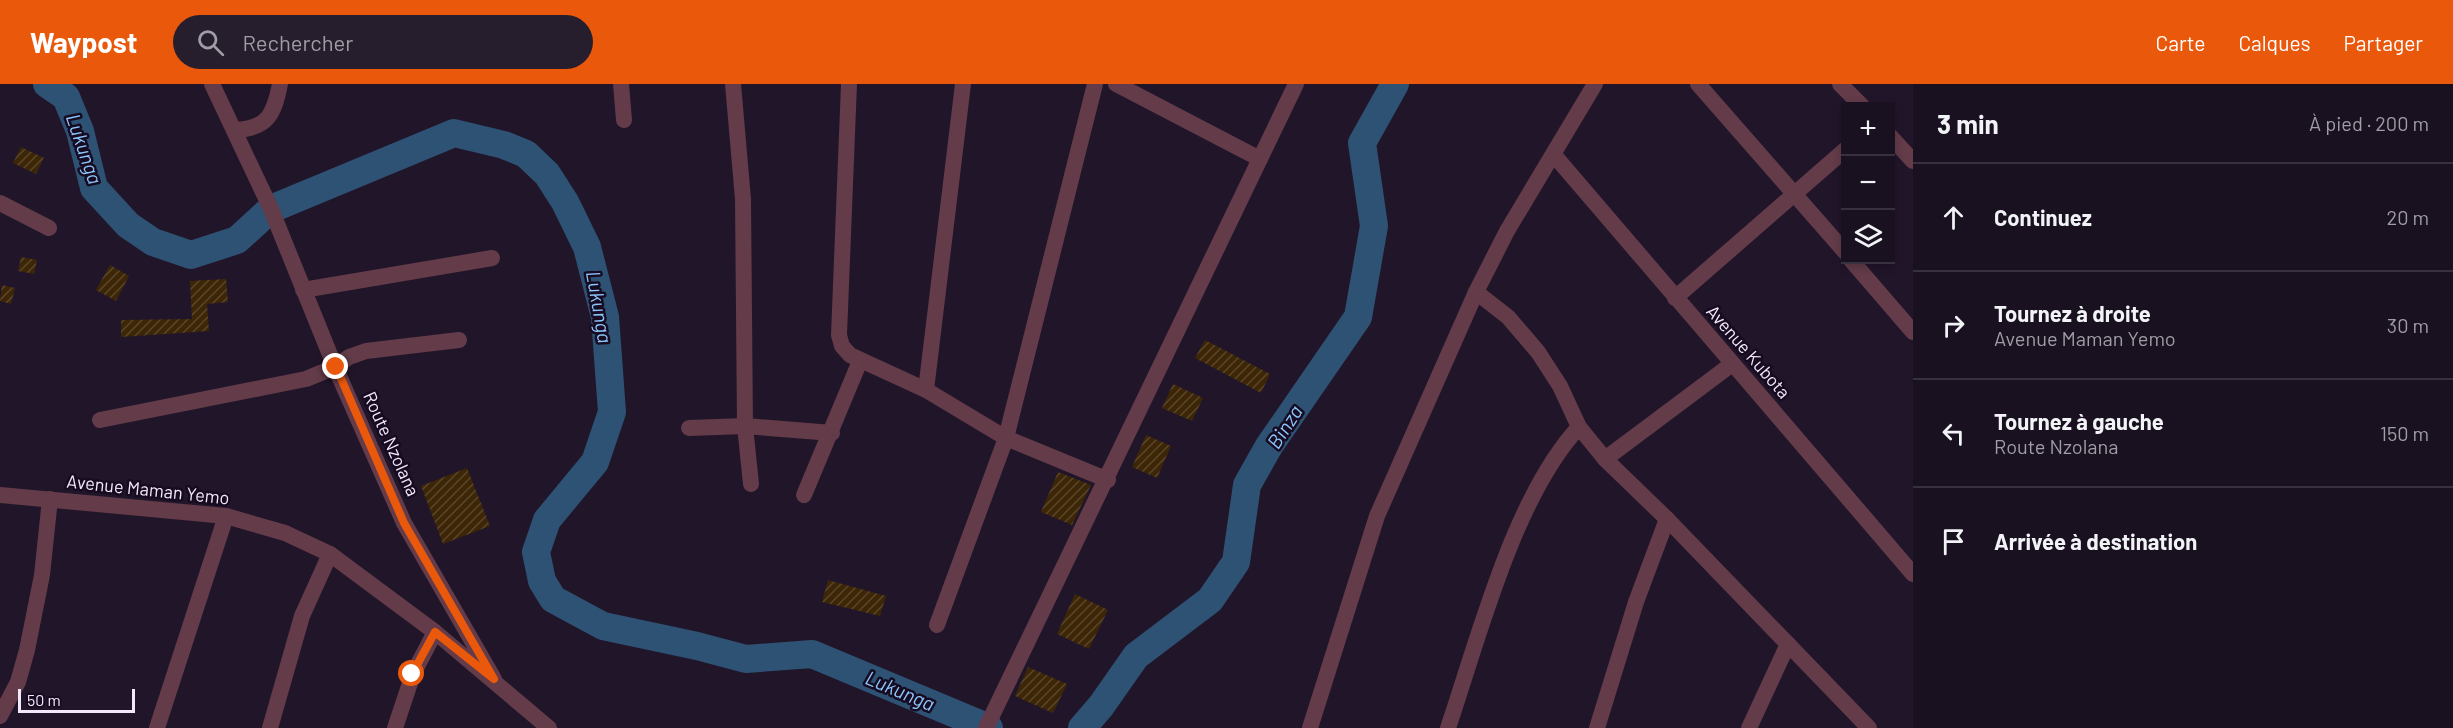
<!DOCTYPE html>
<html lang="fr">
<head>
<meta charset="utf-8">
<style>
  :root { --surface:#191020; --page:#261e2d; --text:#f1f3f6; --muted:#9f9da5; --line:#37303e; --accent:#ea580c }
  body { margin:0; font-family:Barlow,sans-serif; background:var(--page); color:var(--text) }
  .controls { position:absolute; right:18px; top:18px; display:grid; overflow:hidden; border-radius:0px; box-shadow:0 3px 9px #0003 }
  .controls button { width:54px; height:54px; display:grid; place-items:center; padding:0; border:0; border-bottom:2px solid var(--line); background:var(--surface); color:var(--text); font:30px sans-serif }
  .scale { position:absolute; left:18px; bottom:15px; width:117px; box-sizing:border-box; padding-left:6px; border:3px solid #f2eafa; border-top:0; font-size:16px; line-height:21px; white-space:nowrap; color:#f2eafa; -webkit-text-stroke:4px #170b21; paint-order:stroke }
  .stop { position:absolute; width:18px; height:18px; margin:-14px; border:4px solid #ea580c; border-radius:50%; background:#fff }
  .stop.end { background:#ea580c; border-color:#fff; box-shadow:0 2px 6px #0008 }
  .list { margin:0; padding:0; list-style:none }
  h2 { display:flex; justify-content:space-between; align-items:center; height:78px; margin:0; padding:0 24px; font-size:26px }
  h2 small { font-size:20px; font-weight:400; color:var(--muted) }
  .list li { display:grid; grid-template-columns:39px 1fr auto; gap:18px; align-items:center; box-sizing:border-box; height:108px; padding:0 24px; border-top:2px solid var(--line) }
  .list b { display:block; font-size:22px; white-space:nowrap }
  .list p { margin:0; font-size:20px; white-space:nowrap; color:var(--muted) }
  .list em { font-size:20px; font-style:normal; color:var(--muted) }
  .icon { flex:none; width:33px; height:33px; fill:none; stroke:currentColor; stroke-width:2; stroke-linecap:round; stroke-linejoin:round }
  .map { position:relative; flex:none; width:1913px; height:644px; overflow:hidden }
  header { display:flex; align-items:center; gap:36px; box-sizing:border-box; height:84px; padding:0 30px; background:var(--accent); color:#fff }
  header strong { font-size:28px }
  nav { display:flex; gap:33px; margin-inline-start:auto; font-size:21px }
  .search { width:420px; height:54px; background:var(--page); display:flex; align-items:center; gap:15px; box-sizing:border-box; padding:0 21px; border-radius:33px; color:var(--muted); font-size:22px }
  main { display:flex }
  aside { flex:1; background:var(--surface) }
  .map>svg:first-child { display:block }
</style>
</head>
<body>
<header>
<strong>Waypost</strong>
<div class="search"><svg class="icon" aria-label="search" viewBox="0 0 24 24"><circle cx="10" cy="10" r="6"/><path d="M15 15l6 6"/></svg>Rechercher</div>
<nav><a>Carte</a><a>Calques</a><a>Partager</a></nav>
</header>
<main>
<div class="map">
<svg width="1913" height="644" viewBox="0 0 1913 644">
  <defs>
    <pattern id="building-hatch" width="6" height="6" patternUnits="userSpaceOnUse" patternTransform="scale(1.5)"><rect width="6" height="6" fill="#3d2606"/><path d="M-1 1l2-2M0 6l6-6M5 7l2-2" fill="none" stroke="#5a462b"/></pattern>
  </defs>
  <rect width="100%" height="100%" fill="#21152a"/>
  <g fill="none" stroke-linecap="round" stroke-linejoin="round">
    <g stroke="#2e5274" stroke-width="28">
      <polyline points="47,0 66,13 80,47 94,104 128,141 153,158 191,171 237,156 271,125 454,49 504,61 526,70 547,90 565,118 587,163 605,233 612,328 595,378 547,436 536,468 542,497 553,515 603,542 697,562 746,575 812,570 989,644"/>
      <polyline points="1082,644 1101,622 1136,572 1210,516 1236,478 1247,401 1269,362 1358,233 1374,142 1362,59 1395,0"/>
    </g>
  </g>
  <g fill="url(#building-hatch)">
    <polygon points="21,63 44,74 36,90 13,79"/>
    <polygon points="21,173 37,176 34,190 18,187"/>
    <polygon points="110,181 129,192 116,217 96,206"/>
    <polygon points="226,195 228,218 207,220 209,247 121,253 121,236 192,235 190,197"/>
    <polygon points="2,201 15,204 11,220 0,217"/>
    <polygon points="1205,256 1270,290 1261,309 1195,274"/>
    <polygon points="1173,300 1203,314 1192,337 1162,324"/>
    <polygon points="1146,351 1171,362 1157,394 1132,383"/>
    <polygon points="467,384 490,442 443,460 421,402"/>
    <polygon points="1058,388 1091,401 1072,441 1041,428"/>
    <polygon points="828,496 886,512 880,532 822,518"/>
    <polygon points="1075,510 1108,526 1089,565 1057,550"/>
    <polygon points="1028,583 1067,600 1053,629 1015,612"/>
  </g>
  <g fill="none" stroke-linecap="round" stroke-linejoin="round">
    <g stroke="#633b49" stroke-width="16">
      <polyline points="212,0 271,125 335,283 404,439 494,595"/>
      <polyline points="621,0 624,36"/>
      <polyline points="733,0 743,115 745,342 751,400"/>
      <polyline points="849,0 839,251 842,262 850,271 926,306 1006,354 1108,396"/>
      <polyline points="1116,0 1260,75"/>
      <polyline points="1698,0 1846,169"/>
      <polyline points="1840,0 1862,22"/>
      <path d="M234 46C268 45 274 30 280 0"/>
      <polyline points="1890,52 1913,77"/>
      <polyline points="1554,71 1913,490"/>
      <polyline points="0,119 49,144"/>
      <polyline points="1851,176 1913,248"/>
      <polyline points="303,206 492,174"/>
      <polyline points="1476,208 1508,233 1538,268 1560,302 1579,343 1605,375 1667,435 1869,644"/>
      <polyline points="1675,214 1846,65"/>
      <polyline points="926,306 963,0"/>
      <polyline points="100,336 306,295 335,283 349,273 366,267 459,256"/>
      <polyline points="689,344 745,342 832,349"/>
      <polyline points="1605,375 1732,280"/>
      <polyline points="0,411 226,432 285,449 330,470 435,548 549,644"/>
      <polyline points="804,411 860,277"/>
      <polyline points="937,541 1006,354 1095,0"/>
      <polyline points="0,632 18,598 27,566 42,491 50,415"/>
      <polyline points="157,644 226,432"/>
      <polyline points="270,644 302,532 330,470"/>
      <polyline points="395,644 413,590 435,548"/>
      <polyline points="986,644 1296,0"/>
      <polyline points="1310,644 1377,432 1476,208 1507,147 1595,0"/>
      <path d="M1448 644C1479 553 1514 413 1579 343"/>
      <polyline points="1597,644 1636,518 1667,435"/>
      <polyline points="1749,644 1788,560"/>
    </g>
  </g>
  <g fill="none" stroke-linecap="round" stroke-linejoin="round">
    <polyline stroke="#ea580c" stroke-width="8" points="336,283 404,439 494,595 435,548 412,590"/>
  </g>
  <g text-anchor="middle" stroke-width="5" stroke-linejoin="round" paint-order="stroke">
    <g font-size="18" fill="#f2eafa" stroke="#170b21">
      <text transform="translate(1748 268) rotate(49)" y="6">Avenue Kubota</text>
      <text transform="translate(391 360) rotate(66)" y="6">Route Nzolana</text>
      <text transform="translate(148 406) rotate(6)" y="6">Avenue Maman Yemo</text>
    </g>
    <g font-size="20" font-style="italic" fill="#8cc6fe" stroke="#170b21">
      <text transform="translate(84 65) rotate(71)" y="7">Lukunga</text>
      <text transform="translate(599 223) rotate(80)" y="7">Lukunga</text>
      <text transform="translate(1285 343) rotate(-57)" y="7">Binza</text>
      <text transform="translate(900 607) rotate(23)" y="7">Lukunga</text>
    </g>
  </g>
</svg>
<div class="controls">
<button>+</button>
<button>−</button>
<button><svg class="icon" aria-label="layers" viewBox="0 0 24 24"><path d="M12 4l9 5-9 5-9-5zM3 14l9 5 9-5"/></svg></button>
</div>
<div class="scale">50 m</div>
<div class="stop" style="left:412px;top:590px"></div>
<div class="stop end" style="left:336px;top:283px"></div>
</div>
<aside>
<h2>3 min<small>À pied · 200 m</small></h2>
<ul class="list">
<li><svg class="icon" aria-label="ahead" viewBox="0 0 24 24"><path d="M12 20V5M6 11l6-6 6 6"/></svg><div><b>Continuez</b></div><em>20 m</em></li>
<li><svg class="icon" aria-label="right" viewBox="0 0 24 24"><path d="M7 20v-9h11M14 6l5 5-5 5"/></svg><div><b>Tournez à droite</b><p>Avenue Maman Yemo</p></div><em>30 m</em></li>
<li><svg class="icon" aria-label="left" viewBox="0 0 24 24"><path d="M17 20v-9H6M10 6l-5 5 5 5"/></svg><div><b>Tournez à gauche</b><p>Route Nzolana</p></div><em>150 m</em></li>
<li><svg class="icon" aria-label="arrive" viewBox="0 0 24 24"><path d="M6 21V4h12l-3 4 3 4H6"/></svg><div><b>Arrivée à destination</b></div></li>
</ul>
</aside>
</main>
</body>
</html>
